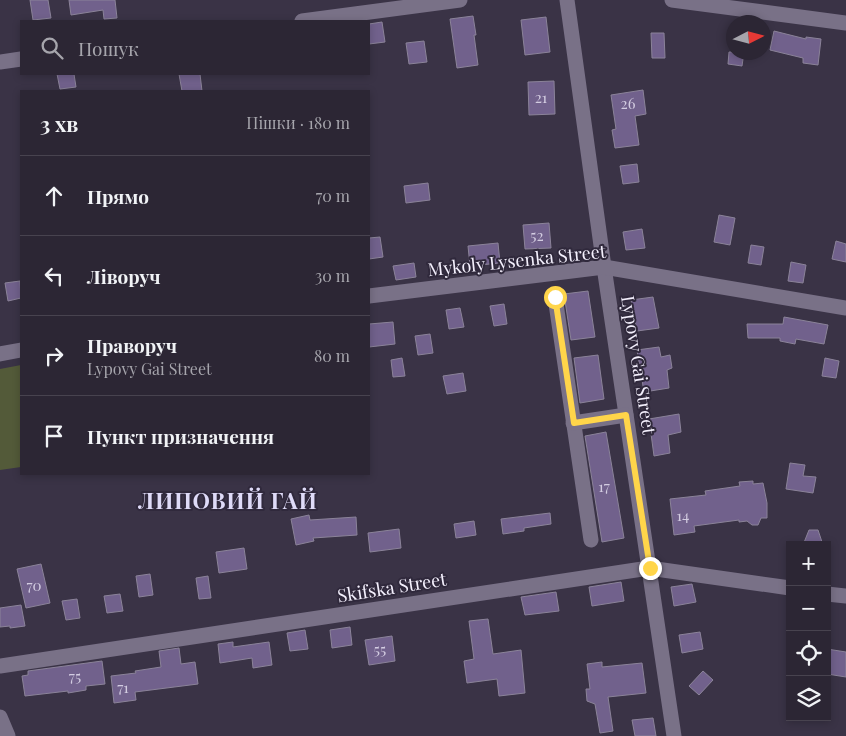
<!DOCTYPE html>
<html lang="uk">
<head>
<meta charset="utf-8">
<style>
  :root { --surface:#2c2634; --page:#383240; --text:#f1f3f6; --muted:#a6a5ac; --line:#48434f }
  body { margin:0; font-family:"Playfair Display",serif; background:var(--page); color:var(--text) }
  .controls { position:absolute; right:15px; bottom:15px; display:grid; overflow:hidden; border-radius:0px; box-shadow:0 2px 8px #0003 }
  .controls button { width:45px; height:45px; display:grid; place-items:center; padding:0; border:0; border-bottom:1px solid var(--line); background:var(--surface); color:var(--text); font:25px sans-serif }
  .compass { position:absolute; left:726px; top:15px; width:45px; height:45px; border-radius:50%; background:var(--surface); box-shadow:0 2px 8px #0003; rotate:84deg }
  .stop { position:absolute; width:15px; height:15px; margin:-11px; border:4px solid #ffd54a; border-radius:50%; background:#fff }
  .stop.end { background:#ffd54a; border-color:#fff; box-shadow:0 1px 5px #0008 }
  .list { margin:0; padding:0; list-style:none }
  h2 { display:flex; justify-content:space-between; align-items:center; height:65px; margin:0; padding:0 20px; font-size:21px }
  h2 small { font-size:16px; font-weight:400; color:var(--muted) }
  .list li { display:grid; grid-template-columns:32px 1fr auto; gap:15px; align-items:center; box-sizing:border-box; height:80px; padding:0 20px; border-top:1px solid var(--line) }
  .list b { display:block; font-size:19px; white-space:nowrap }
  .list p { margin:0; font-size:16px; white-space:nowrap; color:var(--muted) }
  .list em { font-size:16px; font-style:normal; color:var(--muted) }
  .icon { flex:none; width:28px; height:28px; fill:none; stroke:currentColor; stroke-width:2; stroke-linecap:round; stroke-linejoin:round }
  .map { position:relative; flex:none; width:846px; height:736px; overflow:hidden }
  .search { position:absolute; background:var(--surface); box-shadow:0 2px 8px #0003; left:20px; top:20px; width:350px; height:55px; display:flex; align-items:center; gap:12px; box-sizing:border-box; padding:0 18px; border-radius:0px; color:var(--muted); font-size:19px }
  .panel { position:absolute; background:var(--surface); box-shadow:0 2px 8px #0003; left:20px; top:90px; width:350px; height:385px; border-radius:0px }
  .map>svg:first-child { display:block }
</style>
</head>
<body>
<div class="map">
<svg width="846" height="736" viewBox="0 0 846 736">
  <rect width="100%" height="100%" fill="#3a3346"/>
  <polygon fill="#535a39" points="21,365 21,467 0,470 0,369"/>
  <g fill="#71618c" stroke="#8b8399">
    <polygon points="30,0 48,0 51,18 33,20"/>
    <polygon points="69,0 115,0 117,18 104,19 103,10 71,15"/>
    <polygon points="473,16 476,35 474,35 478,65 457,68 450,19"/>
    <polygon points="546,17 550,52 525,55 521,20"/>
    <polygon points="382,22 385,42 369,44 369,24"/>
    <polygon points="774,31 806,39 806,37 821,39 818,65 803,63 803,58 770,50"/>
    <polygon points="651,33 664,33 665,58 652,58"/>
    <polygon points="424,41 427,62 409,64 406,43"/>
    <polygon points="729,52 744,52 742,66 728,64"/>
    <polygon points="57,74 74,74 76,87 60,89"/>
    <polygon points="179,74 200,74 202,91 182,91"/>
    <polygon points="554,81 555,114 529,115 528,82"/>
    <polygon points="643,90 646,114 635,116 639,145 615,148 612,130 616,129 611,95"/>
    <polygon points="637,164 639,182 623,184 620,166"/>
    <polygon points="428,183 430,200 406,203 404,186"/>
    <polygon points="719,215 735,218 730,245 714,242"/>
    <polygon points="549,223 551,248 525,249 523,225"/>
    <polygon points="642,229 645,248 626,250 623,232"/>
    <polygon points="380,237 383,257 369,259 369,238"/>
    <polygon points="836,241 846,244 846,262 832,259"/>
    <polygon points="498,243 500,263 470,266 468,246"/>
    <polygon points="751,245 764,247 761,265 748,263"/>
    <polygon points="791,262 806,265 803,283 788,281"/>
    <polygon points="414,263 416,277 396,280 393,266"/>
    <polygon points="20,281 21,298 8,301 5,283"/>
    <polygon points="588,291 595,337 571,340 564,294"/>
    <polygon points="653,297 659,328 637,331 631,300"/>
    <polygon points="504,304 507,324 494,326 490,306"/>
    <polygon points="460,308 464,327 449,329 446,310"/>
    <polygon points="784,317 828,325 824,344 796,339 795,344 780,341 780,338 748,338 747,324 783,324"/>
    <polygon points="393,322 395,344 369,347 369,324"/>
    <polygon points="430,334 433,353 418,355 415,336"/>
    <polygon points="659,347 661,357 670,355 672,368 667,370 669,388 644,392 637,350"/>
    <polygon points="598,355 604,399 580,403 574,358"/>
    <polygon points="402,358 405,376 393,377 391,360"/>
    <polygon points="825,358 839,361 836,378 822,376"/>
    <polygon points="463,373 466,391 447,394 443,376"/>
    <polygon points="679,414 681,432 668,435 670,453 654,456 649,419"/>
    <polygon points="606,432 624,538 602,542 585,436"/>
    <polygon points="790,463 805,465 803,476 816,477 813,493 786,489"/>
    <polygon points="753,481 753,484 763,483 767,503 767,518 761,518 758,525 752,525 747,521 739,522 739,520 694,526 695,532 674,535 670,499 706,495 705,491 740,486 739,482"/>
    <polygon points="550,513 551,524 524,528 524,531 503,534 501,519"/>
    <polygon points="309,515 310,520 356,517 357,535 313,538 314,541 296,545 291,519"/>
    <polygon points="474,521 476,535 456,538 454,524"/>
    <polygon points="399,529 401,548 370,552 368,533"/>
    <polygon points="809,530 818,530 823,545 803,545"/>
    <polygon points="244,548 247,569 219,573 216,552"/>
    <polygon points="41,564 50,603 26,608 17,569"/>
    <polygon points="150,574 153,595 139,597 136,576"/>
    <polygon points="208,576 211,598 199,599 196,578"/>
    <polygon points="621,582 624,601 592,606 589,587"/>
    <polygon points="692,584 696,602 674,606 671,587"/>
    <polygon points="556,592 559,611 525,615 521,597"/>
    <polygon points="120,594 123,611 107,613 104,596"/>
    <polygon points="77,599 80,618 66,620 62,601"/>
    <polygon points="21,605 25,626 10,628 10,626 0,627 0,608"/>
    <polygon points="488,619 493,654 521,650 525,693 499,696 497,679 467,683 464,661 474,659 469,621"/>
    <polygon points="350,627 352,645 332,648 330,630"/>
    <polygon points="305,630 308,649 290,651 287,633"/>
    <polygon points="700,632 703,649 682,653 679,635"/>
    <polygon points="392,636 395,661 369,665 365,640"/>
    <polygon points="233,642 233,647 269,642 272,665 253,668 252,658 220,663 218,644"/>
    <polygon points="179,648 181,664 195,662 198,684 135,692 136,700 114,703 111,676 136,673 135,671 161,667 159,651"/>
    <polygon points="827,649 846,652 846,677 827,674"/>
    <polygon points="102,661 105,684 86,686 86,690 68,693 68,691 25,696 22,676 28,675 28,671"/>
    <polygon points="602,662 602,667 642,663 646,693 608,697 613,731 600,733 595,704 587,701 586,689 590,689 587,664"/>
    <polygon points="703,671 713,680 699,695 689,686"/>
    <polygon points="653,718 656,736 635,736 632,720"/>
  </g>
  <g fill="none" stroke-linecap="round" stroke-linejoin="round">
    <g stroke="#797187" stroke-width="15">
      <polyline points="567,0 604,267 674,736"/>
      <polyline points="672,0 846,23"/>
      <polyline points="302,21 460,0"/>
      <polyline points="0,62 21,59"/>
      <polyline points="369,296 604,267 846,308"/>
      <polyline points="555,297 591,540"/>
      <polyline points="0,354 21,350"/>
      <polyline points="573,423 626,415"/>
      <polyline points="827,594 846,596"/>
      <polyline points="0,666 649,568 790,588"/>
      <polyline points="0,717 8,736"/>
    </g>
  </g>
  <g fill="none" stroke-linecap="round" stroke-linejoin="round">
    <polyline stroke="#ffd54a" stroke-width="6" points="555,297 574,423 626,415 650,568"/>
  </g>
  <g text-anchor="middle" stroke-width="4" stroke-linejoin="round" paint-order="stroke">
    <g font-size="15" fill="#d3cce1">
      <text x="541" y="103">21</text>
      <text x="628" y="109">26</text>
      <text x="537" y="241">52</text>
      <text x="604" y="492">17</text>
      <text x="683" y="521">14</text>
      <text x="34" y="591">70</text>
      <text x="380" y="655">55</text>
      <text x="75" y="682">75</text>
      <text x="123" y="693">71</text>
    </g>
    <g font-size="18" fill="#f4f0fd" stroke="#30293c">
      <text transform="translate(517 261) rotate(-6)" y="6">Mykoly Lysenka Street</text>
      <text transform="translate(638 365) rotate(81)" y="6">Lypovy Gai Street</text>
      <text transform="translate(392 588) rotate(-9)" y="6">Skifska Street</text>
    </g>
    <g font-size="22" font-weight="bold" letter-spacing="1" fill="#dfdbf8" stroke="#30293c">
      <text x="228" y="509">ЛИПОВИЙ ГАЙ</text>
    </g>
  </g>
</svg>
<div class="controls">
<button>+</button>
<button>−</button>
<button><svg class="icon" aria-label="locate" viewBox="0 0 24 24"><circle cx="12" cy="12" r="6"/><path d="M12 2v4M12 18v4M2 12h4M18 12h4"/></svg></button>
<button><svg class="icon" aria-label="layers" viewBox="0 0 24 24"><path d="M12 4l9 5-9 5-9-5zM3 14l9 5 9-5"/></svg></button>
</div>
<svg class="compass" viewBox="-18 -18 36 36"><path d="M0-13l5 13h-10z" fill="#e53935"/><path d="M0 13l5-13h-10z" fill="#a6a5ac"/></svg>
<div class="stop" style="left:555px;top:297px"></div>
<div class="stop end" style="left:650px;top:568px"></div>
<div class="search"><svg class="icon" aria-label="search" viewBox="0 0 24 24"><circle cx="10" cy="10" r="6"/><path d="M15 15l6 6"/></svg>Пошук</div>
<section class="panel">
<h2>3 хв<small>Пішки · 180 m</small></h2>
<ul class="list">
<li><svg class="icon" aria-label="ahead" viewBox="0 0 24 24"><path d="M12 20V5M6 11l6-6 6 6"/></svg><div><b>Прямо</b></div><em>70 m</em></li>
<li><svg class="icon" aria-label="left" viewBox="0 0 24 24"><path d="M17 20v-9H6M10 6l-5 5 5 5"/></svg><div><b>Ліворуч</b></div><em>30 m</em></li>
<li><svg class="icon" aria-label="right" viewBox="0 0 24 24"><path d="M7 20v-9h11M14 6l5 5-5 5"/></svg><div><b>Праворуч</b><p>Lypovy Gai Street</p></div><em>80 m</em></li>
<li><svg class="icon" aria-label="arrive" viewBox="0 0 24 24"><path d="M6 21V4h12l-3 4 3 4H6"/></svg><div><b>Пункт призначення</b></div></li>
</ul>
</section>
</div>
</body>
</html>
